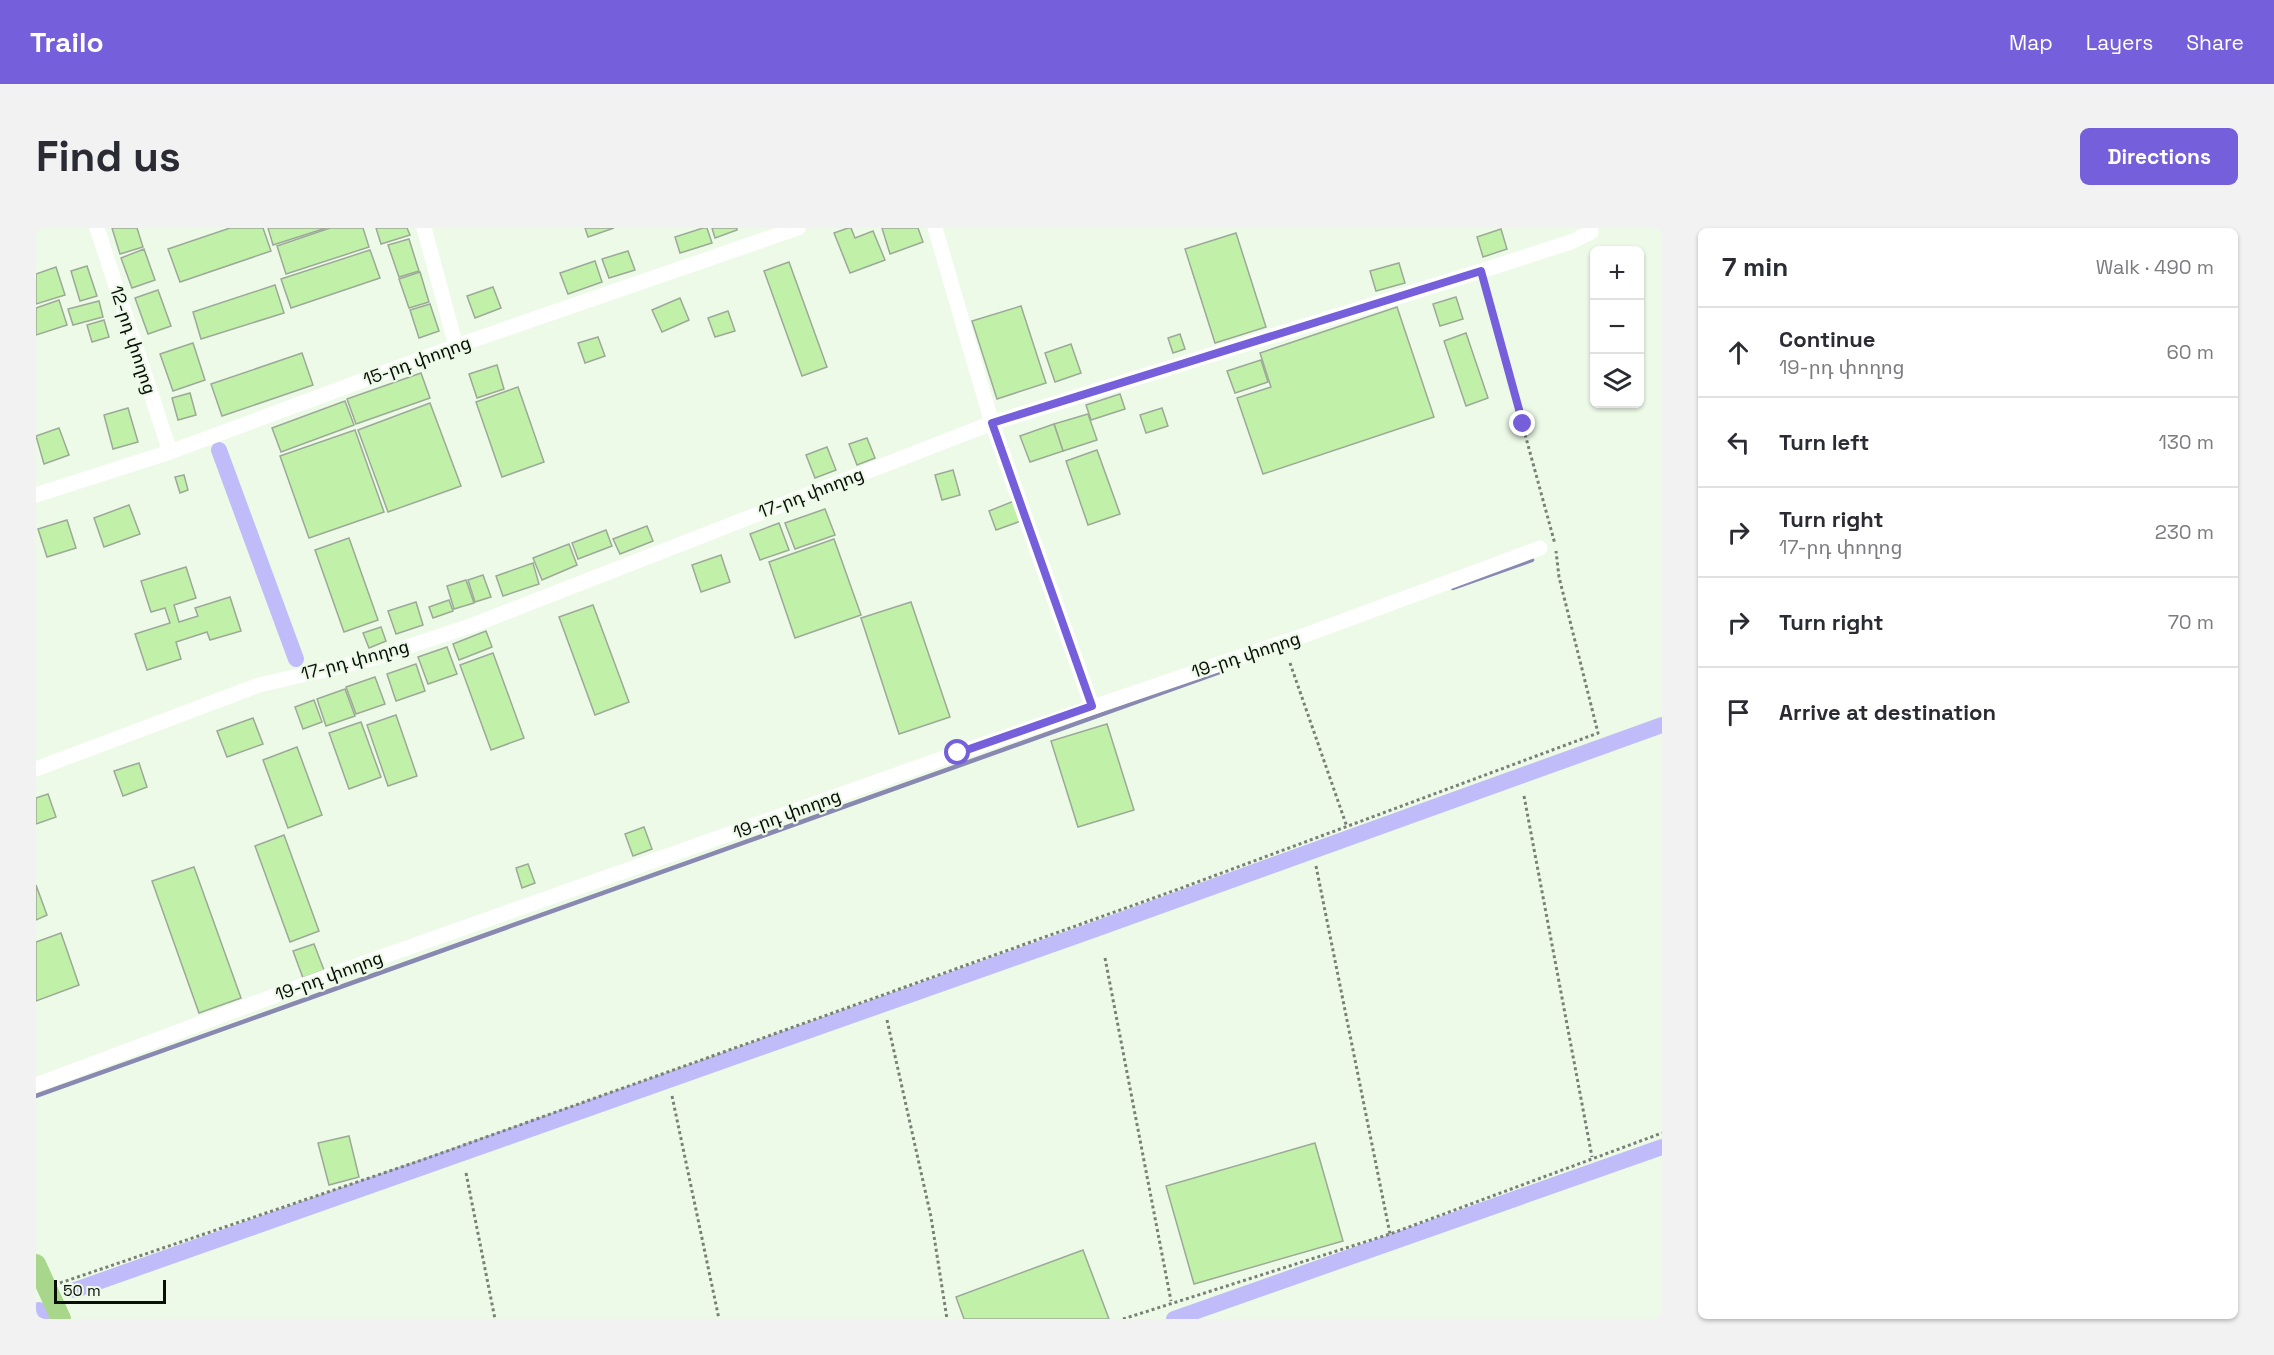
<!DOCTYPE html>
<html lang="en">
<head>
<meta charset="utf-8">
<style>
  :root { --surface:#fff; --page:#f2f2f3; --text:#2b2b33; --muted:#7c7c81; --line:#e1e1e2; --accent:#765fda }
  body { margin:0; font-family:"Space Grotesk","Noto Sans Armenian",sans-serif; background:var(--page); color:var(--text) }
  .controls { position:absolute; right:18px; top:18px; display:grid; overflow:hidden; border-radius:9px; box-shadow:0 2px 4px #0004 }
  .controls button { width:54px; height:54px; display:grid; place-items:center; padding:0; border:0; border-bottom:2px solid var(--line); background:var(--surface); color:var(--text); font:30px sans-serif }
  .scale { position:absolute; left:18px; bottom:15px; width:112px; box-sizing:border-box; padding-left:6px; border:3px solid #0a0e09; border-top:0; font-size:16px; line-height:21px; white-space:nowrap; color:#0a0e09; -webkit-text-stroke:4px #edfae8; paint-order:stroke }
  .stop { position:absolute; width:18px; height:18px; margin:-14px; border:4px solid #765fda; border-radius:50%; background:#fff }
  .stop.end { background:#765fda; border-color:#fff; box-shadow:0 2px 6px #0008 }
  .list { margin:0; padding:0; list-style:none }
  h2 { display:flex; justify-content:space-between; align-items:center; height:78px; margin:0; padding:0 24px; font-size:26px }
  h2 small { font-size:20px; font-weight:400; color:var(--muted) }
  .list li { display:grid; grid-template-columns:39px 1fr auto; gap:18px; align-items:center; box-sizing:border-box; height:90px; padding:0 24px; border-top:2px solid var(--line) }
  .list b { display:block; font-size:22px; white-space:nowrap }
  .list p { margin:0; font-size:20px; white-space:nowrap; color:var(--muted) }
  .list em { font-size:20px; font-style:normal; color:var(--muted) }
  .icon { flex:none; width:33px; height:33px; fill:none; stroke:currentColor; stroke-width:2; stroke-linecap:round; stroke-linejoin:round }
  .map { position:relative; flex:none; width:1626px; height:1091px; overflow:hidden; border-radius:9px }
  header { display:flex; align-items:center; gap:36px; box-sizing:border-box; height:84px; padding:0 30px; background:var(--accent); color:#fff }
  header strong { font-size:28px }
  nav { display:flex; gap:33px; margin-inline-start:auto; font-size:21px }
  .intro { display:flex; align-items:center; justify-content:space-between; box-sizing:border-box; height:144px; padding:0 36px }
  h1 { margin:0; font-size:42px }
  .button { padding:15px 27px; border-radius:9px; background:var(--accent); color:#fff; font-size:21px; font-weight:700 }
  main { display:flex; gap:36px; padding:0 36px }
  aside { flex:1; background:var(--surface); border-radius:9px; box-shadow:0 2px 4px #0004 }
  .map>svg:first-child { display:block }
</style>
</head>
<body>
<header>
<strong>Trailo</strong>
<nav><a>Map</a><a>Layers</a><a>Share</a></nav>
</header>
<div class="intro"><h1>Find us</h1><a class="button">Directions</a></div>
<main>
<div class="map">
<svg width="1626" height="1091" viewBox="0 0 1626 1091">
  <rect width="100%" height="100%" fill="#edfae8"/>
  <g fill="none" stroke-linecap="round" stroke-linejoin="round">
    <g stroke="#8988b1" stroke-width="4.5">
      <polyline points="1417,360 1496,332"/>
      <polyline points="0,868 1184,444"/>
    </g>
    <g stroke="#c0bcf9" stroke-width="16">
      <polyline points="183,222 260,431"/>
      <polyline points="39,1062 1060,701 1626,497"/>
      <polyline points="0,1083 3,1082 7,1091"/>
      <polyline points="1138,1091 1626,919"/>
    </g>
  </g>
  <g fill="#c1f1a9" stroke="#9da998" stroke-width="1.5">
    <polygon points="76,0 101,0 107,19 84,26"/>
    <polygon points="194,0 227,0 235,23 144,54 132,21"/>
    <polygon points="232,0 290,0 237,17"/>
    <polygon points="294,0 327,0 333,19 250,46 241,18"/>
    <polygon points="340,0 371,0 374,7 345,16"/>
    <polygon points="549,0 578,0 552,9"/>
    <polygon points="667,0 671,0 676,15 644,25 639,9"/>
    <polygon points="676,0 701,0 701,2 679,10"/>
    <polygon points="812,0 815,0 819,10 837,3 849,32 814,45 798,5"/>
    <polygon points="846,0 882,0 887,14 854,26"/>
    <polygon points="1465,1 1471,21 1447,29 1441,9"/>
    <polygon points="1200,5 1230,99 1179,115 1149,21"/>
    <polygon points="373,11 383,43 363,49 352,17"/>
    <polygon points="108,21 119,52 96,60 85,30"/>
    <polygon points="334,22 344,50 255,80 245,51"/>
    <polygon points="592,23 599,42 573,50 566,31"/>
    <polygon points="559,33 566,54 532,66 524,45"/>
    <polygon points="753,34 791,139 766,148 728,43"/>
    <polygon points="1363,35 1369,55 1340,63 1334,43"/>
    <polygon points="51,38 61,68 44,73 35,43"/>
    <polygon points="20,39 29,67 0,76 0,46"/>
    <polygon points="384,44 393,74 373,80 363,51"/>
    <polygon points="239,57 248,85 165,111 157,84"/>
    <polygon points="457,59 465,80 439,90 431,68"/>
    <polygon points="122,62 135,98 112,106 99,70"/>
    <polygon points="1420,69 1427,91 1404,98 1397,76"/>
    <polygon points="644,70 653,92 626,104 616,82"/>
    <polygon points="23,72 31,97 0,107 0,80"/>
    <polygon points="63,73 67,89 37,97 32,81"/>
    <polygon points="394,76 403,103 383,110 374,82"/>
    <polygon points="985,78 1010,155 961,171 936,93"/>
    <polygon points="1361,79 1398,189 1227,246 1201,170 1235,159 1224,125"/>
    <polygon points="692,83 699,103 679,109 672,90"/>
    <polygon points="68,92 73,109 56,114 51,97"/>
    <polygon points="1430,105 1452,170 1430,178 1408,113"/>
    <polygon points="1144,106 1149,121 1137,125 1132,110"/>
    <polygon points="562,109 569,128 549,135 542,115"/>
    <polygon points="157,115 169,152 137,163 124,126"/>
    <polygon points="1035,116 1045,145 1019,154 1009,125"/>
    <polygon points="266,125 277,157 186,188 175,156"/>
    <polygon points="1225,132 1232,154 1199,165 1191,143"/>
    <polygon points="461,137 468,161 441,170 433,146"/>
    <polygon points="385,145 394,170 320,196 311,171"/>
    <polygon points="482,159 508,234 466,249 440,174"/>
    <polygon points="154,165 160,187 142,192 136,170"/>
    <polygon points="1084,166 1089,181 1055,192 1050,177"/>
    <polygon points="309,173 318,197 245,224 236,200"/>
    <polygon points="394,175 425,258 352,284 322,202"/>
    <polygon points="92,180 102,214 77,221 68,187"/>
    <polygon points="1126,180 1132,198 1110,205 1104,187"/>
    <polygon points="1052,186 1061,212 1027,223 1018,196"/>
    <polygon points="1018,196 1027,223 994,234 984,208"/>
    <polygon points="23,200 33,227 8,236 0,208"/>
    <polygon points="319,202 348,284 273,310 244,228"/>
    <polygon points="831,210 839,230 821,237 813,216"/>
    <polygon points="791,219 800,242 779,250 770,227"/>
    <polygon points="1061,222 1084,286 1052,297 1030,233"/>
    <polygon points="917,242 924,267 906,272 899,247"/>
    <polygon points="148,247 152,262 144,265 139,249"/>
    <polygon points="978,273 985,293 960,302 953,283"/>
    <polygon points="93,277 104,306 68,319 58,290"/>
    <polygon points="789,281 799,307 759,321 749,295"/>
    <polygon points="31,292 40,320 11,329 2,301"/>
    <polygon points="743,295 753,322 724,332 714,306"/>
    <polygon points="611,298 617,313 584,326 577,311"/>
    <polygon points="570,302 576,318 542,331 536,315"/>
    <polygon points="313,310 342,392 308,404 279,322"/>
    <polygon points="798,311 825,387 759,410 733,334"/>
    <polygon points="533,316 541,337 506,352 497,330"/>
    <polygon points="685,327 694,354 665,364 656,337"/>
    <polygon points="497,335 503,356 467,368 460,348"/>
    <polygon points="150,339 160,370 138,377 143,394 162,388 159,380 194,369 205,403 174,412 171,404 140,414 145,431 111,442 99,406 134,395 129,380 115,384 105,353"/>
    <polygon points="447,347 455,369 439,374 432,352"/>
    <polygon points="430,352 438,375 418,381 411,358"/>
    <polygon points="413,372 417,383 397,390 393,379"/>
    <polygon points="380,374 387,397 360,406 352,383"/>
    <polygon points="875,374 914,489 863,506 825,390"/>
    <polygon points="557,377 593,474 559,487 523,389"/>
    <polygon points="345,399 350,413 333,420 327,405"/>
    <polygon points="450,403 456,419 423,432 417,416"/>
    <polygon points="411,419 421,446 392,456 382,429"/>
    <polygon points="457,425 488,510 455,522 424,437"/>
    <polygon points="380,436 389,463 360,473 351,446"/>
    <polygon points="339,449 349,476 320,486 310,459"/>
    <polygon points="309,461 319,488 290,498 281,471"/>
    <polygon points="278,472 286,494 267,501 259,479"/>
    <polygon points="360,487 381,548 352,558 331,497"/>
    <polygon points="217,490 227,516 191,529 181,503"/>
    <polygon points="325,494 345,549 313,561 293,505"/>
    <polygon points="1071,496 1098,582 1042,599 1015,513"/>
    <polygon points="261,519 286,587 252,600 227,532"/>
    <polygon points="103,535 111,559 87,568 78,543"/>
    <polygon points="12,566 20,589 0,596 0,570"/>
    <polygon points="608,599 616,621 597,628 589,606"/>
    <polygon points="248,607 283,703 254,714 219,618"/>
    <polygon points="492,636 499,655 486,660 480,640"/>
    <polygon points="158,639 205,770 163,785 116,653"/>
    <polygon points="0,657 11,687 0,692"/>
    <polygon points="25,705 43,757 0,773 0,714"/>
    <polygon points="278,716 288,742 267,750 257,723"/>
    <polygon points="313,908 323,949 293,957 282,915"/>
    <polygon points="1279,915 1307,1013 1158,1056 1130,958"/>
    <polygon points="1047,1022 1073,1091 928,1091 920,1069"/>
  </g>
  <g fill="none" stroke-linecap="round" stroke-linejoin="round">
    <g stroke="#798176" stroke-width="3" stroke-dasharray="3 3" stroke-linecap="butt">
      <polyline points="1448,56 1519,316"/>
      <polyline points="1254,435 1311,599"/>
      <polyline points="1488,568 1556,929"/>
      <polyline points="1280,638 1354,1006"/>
      <polyline points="1069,730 1135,1073"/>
      <polyline points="851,792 895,989 911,1091"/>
      <polyline points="636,868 683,1091"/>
      <polyline points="430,945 459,1091"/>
      <polyline points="24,1055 386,932 1140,662 1562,505 1523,349 1520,323"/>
      <polyline points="1087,1091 1354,1006 1626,905"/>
    </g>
    <g stroke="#fff" stroke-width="15">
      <polyline points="61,0 134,224"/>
      <polyline points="388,0 420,118"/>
      <polyline points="899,0 956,195 1056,478"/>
      <polyline points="0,267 134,224 420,118 762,0"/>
      <polyline points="0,541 223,457 332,432 437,397 956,195 1445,43 1535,14 1555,4 1554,0"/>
      <polyline points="0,857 289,749 922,525 1275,405 1504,320"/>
    </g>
    <polyline stroke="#a8d78b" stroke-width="20" points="0,1036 25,1091"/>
  </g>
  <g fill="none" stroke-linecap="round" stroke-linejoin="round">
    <polyline stroke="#765fda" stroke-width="8" points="922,525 1056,478 956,195 1445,43 1487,196"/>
  </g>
  <g text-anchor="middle" stroke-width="4.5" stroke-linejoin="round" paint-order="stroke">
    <g font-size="18" fill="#0a0e09" stroke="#edfae8">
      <text transform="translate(97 112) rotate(72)" y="6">12-րդ փողոց</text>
      <text transform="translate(381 133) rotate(-20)" y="6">15-րդ փողոց</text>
      <text transform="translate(775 265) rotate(-21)" y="6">17-րդ փողոց</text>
      <text transform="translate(1210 427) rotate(-18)" y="6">19-րդ փողոց</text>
      <text transform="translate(319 432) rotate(-15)" y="6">17-րդ փողոց</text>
      <text transform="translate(751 586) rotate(-20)" y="6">19-րդ փողոց</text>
      <text transform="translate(293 748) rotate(-20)" y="6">19-րդ փողոց</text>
    </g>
  </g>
</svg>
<div class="controls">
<button>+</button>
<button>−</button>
<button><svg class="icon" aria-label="layers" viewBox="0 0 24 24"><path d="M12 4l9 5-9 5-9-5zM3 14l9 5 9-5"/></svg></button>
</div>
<div class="scale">50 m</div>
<div class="stop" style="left:922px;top:525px"></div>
<div class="stop end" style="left:1487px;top:196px"></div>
</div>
<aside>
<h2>7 min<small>Walk · 490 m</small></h2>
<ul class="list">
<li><svg class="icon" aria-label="ahead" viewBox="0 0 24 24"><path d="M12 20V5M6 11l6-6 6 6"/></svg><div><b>Continue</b><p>19-րդ փողոց</p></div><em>60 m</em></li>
<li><svg class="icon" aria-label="left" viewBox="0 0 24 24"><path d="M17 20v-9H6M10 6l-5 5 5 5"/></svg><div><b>Turn left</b></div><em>130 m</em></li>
<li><svg class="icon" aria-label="right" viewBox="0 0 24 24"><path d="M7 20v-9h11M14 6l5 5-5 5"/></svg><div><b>Turn right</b><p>17-րդ փողոց</p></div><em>230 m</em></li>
<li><svg class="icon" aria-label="right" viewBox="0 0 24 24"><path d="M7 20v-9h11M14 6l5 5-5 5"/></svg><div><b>Turn right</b></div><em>70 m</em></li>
<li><svg class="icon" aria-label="arrive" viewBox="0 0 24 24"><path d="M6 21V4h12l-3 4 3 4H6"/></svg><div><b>Arrive at destination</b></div></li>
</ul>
</aside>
</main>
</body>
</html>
